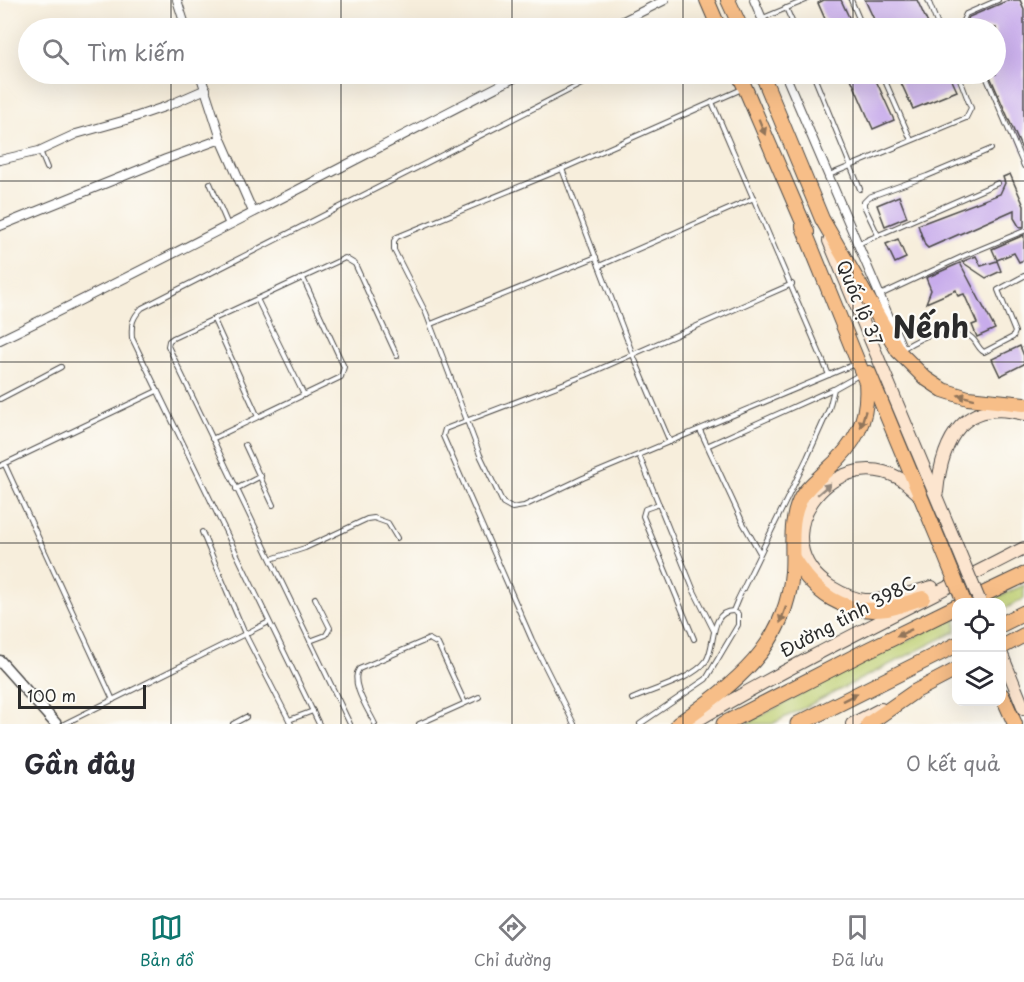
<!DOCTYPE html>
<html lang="vi">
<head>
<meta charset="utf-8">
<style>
  :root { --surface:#fff; --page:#f2f2f3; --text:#2b2b33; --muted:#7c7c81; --line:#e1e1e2; --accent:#0f766e }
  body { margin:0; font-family:"Playpen Sans",sans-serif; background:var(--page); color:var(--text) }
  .controls { position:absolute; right:18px; bottom:18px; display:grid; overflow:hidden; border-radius:12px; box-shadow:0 6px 24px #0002 }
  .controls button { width:54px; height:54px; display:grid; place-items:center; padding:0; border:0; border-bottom:2px solid var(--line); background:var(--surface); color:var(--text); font:30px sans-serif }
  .scale { position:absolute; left:18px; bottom:15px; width:128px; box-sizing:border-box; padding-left:6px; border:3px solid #2b2b2b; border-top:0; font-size:16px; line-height:21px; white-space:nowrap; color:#2b2b2b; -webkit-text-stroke:4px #fdfcf7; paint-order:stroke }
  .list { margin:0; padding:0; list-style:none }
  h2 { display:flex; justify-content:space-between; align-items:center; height:78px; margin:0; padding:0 24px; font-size:26px }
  h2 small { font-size:20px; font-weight:400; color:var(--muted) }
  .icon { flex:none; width:33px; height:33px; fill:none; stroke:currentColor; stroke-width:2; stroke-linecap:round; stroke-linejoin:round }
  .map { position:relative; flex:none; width:1024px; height:724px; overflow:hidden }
  .search { position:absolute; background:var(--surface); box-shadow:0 6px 24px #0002; left:18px; right:18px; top:18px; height:66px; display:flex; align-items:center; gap:15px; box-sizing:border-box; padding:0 21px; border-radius:33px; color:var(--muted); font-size:22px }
  .sheet { height:174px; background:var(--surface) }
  nav { display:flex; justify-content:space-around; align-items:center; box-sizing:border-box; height:84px; border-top:2px solid var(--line); background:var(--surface); font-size:16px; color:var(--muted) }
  nav a { display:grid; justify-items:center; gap:3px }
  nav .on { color:var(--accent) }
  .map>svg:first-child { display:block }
</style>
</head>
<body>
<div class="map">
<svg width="1024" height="724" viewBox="0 0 1024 724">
  <rect width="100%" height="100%" fill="#fdfcf7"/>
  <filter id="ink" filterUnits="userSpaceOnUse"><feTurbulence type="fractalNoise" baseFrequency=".0167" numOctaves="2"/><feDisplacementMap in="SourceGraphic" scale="12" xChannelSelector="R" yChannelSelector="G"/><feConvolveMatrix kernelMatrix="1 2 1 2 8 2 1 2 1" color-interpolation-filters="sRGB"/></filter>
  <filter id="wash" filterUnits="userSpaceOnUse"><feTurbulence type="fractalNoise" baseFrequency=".008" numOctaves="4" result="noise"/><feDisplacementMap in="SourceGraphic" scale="24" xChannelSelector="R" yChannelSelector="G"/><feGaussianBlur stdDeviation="1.35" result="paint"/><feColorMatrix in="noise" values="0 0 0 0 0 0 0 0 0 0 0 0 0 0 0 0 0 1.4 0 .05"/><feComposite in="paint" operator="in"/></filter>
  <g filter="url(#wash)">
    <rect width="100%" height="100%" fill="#f7eedc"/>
    <g fill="#bdce71" stroke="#747c4e" stroke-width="1.5">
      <polygon points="1024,585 1024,599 1002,610 1002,602 986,602"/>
      <polygon points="956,616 956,631 772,724 745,724 824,682"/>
    </g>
    <g id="blocks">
      <g fill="#c8aceb">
        <polygon points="824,0 841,0 854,28 829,28 818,3"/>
        <polygon points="865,0 917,0 930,28 878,28"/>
        <polygon points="1009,0 1020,0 1024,9 1024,154 989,74 996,74 996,28 968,28 966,23 969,17"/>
        <polygon points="849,74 873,74 894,120 873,129"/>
        <polygon points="897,74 949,74 957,91 913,109"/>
        <polygon points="1010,174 1024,206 1024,227 1020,228 1014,218 1014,210 928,248 925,245 918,225 1000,194 1005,183 1003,177"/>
        <polygon points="899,196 907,217 885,226 877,205"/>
        <polygon points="1024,235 1024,260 1019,262 1014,253 997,260 992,249"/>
        <polygon points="898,239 906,258 895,263 886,244"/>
        <polygon points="976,256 981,266 997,261 1001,271 986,278 962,262"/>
        <polygon points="960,263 995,329 977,337 972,325 977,323 964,294 958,296 956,290 926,303 931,290 926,278"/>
        <polygon points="1020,346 1024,356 1024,364 1000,376 992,359"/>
      </g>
    </g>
  </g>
  <g filter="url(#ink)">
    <use href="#blocks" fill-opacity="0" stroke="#4a4846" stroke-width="1.5"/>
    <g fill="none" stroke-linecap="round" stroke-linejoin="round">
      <g stroke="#4a4846" stroke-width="6">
        <g id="service">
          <polyline points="851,0 863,28"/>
          <polyline points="928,0 939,28"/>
          <polyline points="786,8 795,28"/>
          <polyline points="763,18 806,0"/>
          <polyline points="964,28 962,23 966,14 998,0"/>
          <polyline points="813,74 860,189"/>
          <polyline points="882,74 911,140"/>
          <polyline points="985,74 1024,166"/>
          <polyline points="742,89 562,169 397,237 394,241 394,250 426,313 480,455 503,503 512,508 524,506 583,478 855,364"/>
          <polyline points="712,102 829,375"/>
          <polyline points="40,151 47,168"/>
          <polyline points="562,169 633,355 670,442"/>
          <polyline points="829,175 966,118 971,108 958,74"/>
          <polyline points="210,183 228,225"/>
          <polyline points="878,235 864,206 864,202 869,197 927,176 991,149"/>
          <polyline points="858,244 998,183"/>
          <polyline points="599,266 754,198"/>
          <polyline points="880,295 966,255 1024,231"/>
          <polyline points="257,299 304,395"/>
          <polyline points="214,320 258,417"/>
          <polyline points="431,324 596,257"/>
          <path d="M902 349C920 338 951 320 972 338 977 342 978 349 984 352L1013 337 1015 332 998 290 1024 276"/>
          <polyline points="0,399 61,367"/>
          <polyline points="700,430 743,523 760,553"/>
          <polyline points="212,439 341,377 344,367 303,278"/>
          <polyline points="245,445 273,505"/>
          <polyline points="709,445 833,389"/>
          <polyline points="639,455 694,591 714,631"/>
          <polyline points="5,465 113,700"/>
          <polyline points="0,466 157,391"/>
          <polyline points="236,489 261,476"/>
          <polyline points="659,504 645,509 643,516 694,639"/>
          <polyline points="202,532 245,634 291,724"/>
          <polyline points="271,559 305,548 367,519 374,518 388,523 397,538"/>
          <polyline points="310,641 326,635 330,628 315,598"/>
          <path d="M632 699C654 689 693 679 706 661 716 647 709 611 733 611"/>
          <polyline points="289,720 313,711"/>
          <polyline points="64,724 269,622"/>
          <polyline points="233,724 246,717"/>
          <path d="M319 724 132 338C131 324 132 318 142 308L601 74"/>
          <polyline points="350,724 168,346 169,341 173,338 345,258 355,264 397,356"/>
          <path d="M375 724C369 711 349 682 359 669L429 639 438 644 465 703"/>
          <polyline points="419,724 479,697"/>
          <polyline points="574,724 532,640 443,436 445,429 586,375 792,284"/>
          <polyline points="640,724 706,679 738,625 738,614 733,611 738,599 807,458 829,409 834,389 859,375"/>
        </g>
      </g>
      <g stroke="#4a4846" stroke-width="10">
        <g id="minor">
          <polyline points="177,0 186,28"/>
          <polyline points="754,0 766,28"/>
          <polyline points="609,28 665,0"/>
          <polyline points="200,74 221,139 253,212"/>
          <polyline points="785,74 901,345"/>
          <polyline points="0,160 39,151 76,134 126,120 167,106 206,89"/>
          <polyline points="0,226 166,159 221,139"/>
          <path d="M0 340C176 255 348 163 522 74"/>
        </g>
      </g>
      <g stroke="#4a4846" stroke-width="13">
        <polyline id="tertiary" points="0,661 56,724"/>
      </g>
      <g stroke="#4a4846" stroke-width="14">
        <g id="secondary">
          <polyline points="829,241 956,544"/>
          <path d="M937 492C942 439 964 397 1024 414"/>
          <path d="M920 495C913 490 906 482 899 478 831 442 759 540 831 587 841 593 852 599 865 600 887 601 910 593 932 587"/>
          <polyline points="1002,655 1024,709"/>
          <path d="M691 724C799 660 912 606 1024 548"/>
          <polyline points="852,724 881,709"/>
        </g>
      </g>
      <g stroke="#4a4846" stroke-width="16">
        <g id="trunk">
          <polyline points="707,0 719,28"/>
          <polyline points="728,0 741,28"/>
          <polyline points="739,74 807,232"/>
          <polyline points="762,74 822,219 898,351 925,378 943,390 968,398 1024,404"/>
          <polyline points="869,373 942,548"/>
          <path d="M793 558C815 593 842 615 887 609 899 607 911 601 923 598"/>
          <polyline points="1002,647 1024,635"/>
          <polyline points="1002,695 1015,724"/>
          <path d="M678 724C734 684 786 647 792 572 794 546 788 521 802 496 808 486 819 478 827 470 856 444 869 420 866 382L803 227"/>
          <polyline points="868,724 914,692 956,670"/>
        </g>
      </g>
      <g stroke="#4a4846" stroke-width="17">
        <g id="motorway">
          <polyline points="967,602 1024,575"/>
          <polyline points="1002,624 1024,613"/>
          <polyline points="724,724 866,651 956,607"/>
          <polyline points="798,724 956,645"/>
        </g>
      </g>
      <use href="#service" stroke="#fff" stroke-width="4"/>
      <use href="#minor" stroke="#fff" stroke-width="8"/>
      <use href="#tertiary" stroke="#fff" stroke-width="10"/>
      <use href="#secondary" stroke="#fce5cf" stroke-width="12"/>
      <use href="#trunk" stroke="#f7be88" stroke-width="14"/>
      <use href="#motorway" stroke="#f7be88" stroke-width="15"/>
      <g stroke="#4a4846" stroke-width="14" stroke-linecap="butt">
        <polyline id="secondary-bridge" points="956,544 980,602"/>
      </g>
      <g stroke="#4a4846" stroke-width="16" stroke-linecap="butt">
        <polyline id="trunk-bridge" points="942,548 964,602"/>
      </g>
      <use href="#secondary-bridge" stroke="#fce5cf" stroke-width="12"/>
      <use href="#trunk-bridge" stroke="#f7be88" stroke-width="14"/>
    </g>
    <defs><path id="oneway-solid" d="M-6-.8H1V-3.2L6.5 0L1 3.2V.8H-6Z" transform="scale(1.5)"/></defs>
    <g fill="#91745a">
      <use href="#oneway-solid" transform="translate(762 127) rotate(68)"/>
      <use href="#oneway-solid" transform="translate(966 397) rotate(-166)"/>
      <use href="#oneway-solid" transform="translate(863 419) rotate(107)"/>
      <use href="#oneway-solid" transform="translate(783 615) rotate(110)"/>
      <use href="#oneway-solid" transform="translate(904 633) rotate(154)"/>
      <use href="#oneway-solid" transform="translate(850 697) rotate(-27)"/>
    </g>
    <use fill="#94887d" href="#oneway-solid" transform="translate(824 489) rotate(-41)"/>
  </g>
  <path fill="none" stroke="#2b2b2b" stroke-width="1.5" stroke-opacity="0.55" d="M171 0V28M341 0V28M512 0V28M683 0V28M853 0V28M171 74V724M341 74V724M512 74V724M683 74V724M853 74V724M0 181H1024M0 362H1024M0 543H1024"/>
  <g text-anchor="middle" stroke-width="4.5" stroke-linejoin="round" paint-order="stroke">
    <g font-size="18" fill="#2b2b2b" stroke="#fdfcf7">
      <text transform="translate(859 303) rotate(67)" y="6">Quốc lộ 37</text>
      <text transform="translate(848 617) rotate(-28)" y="6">Đường tỉnh 398C</text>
    </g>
    <g font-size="30" font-weight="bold" fill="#2b2b2b" stroke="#fdfcf7">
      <text x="931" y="338">Nếnh</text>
    </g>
  </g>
</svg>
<div class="controls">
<button><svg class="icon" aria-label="locate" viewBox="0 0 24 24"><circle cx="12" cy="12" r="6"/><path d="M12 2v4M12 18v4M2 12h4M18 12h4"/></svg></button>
<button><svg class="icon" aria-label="layers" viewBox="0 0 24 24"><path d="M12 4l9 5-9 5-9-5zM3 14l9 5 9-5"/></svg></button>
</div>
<div class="scale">100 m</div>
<div class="search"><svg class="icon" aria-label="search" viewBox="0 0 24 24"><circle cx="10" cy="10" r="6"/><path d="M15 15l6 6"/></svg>Tìm kiếm</div>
</div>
<section class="sheet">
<h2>Gần đây<small>0 kết quả</small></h2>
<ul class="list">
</ul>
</section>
<nav>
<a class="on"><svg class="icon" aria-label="map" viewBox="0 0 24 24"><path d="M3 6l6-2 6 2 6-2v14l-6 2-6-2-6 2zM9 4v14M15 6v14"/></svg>Bản đồ</a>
<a><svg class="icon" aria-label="directions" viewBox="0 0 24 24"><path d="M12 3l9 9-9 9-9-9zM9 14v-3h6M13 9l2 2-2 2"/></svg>Chỉ đường</a>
<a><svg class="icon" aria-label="saved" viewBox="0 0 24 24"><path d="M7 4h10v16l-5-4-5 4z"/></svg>Đã lưu</a>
</nav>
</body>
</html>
